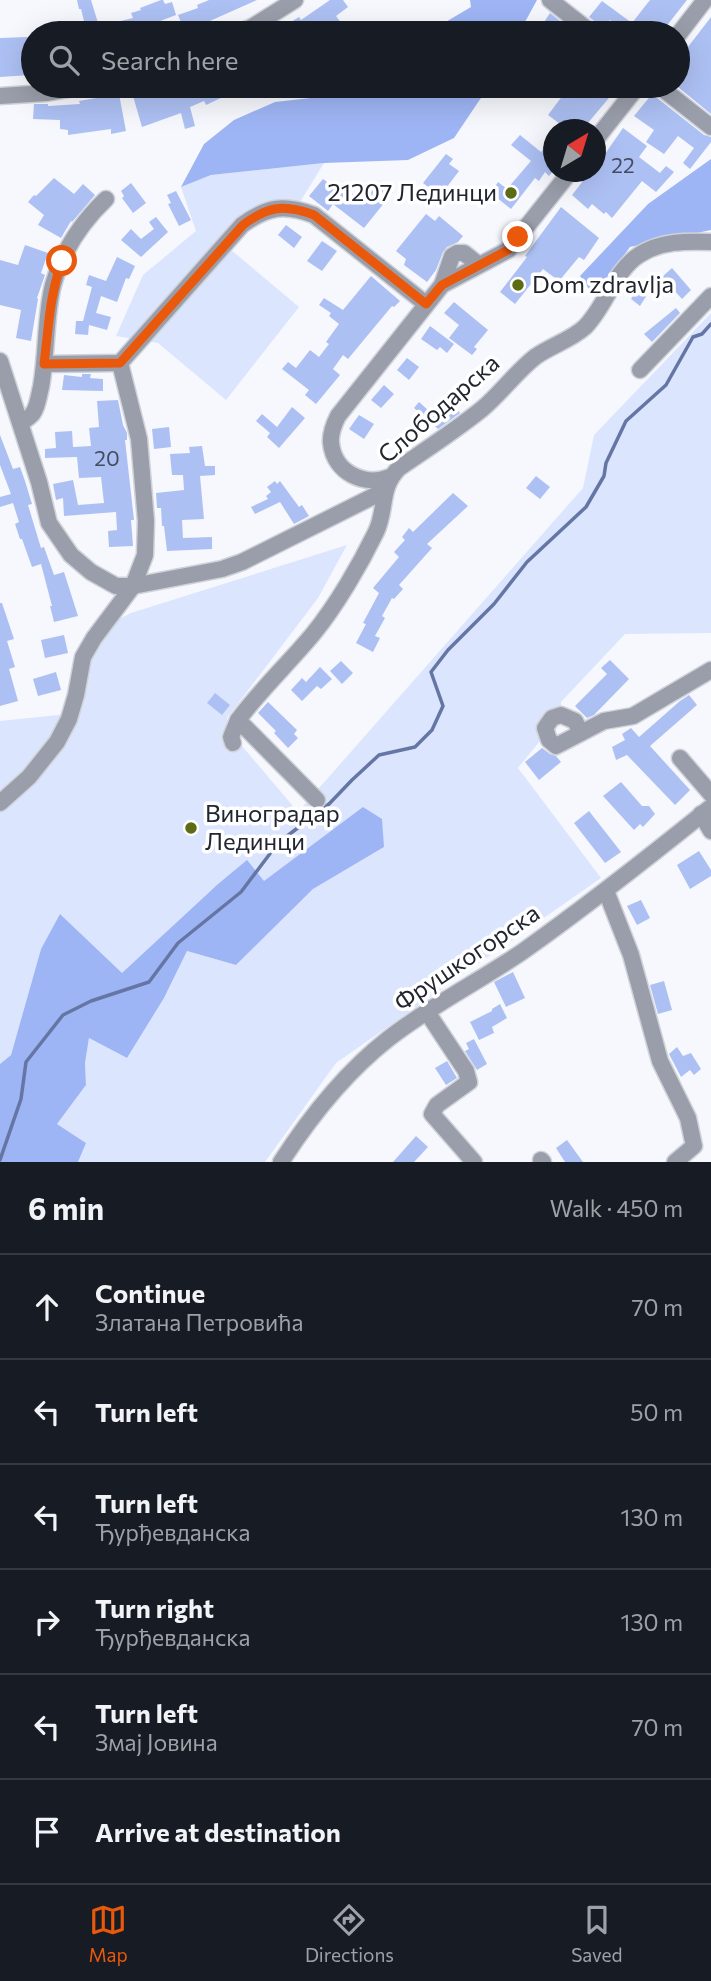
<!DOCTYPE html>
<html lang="en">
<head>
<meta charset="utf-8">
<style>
  :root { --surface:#171b24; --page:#20242c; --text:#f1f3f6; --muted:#9ea1a6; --line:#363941; --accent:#ea580c }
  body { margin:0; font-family:Commissioner,sans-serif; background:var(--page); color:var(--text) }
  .compass { position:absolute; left:543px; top:119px; width:63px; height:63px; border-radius:50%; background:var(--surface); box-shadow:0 7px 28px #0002; rotate:38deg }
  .stop { position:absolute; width:21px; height:21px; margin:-16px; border:5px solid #ea580c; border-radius:50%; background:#fff }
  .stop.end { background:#ea580c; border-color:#fff; box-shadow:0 2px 7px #0008 }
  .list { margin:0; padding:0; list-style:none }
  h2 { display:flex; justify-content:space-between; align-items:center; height:91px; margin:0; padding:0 28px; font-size:30px }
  h2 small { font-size:23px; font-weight:400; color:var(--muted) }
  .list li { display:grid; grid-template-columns:46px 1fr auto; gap:21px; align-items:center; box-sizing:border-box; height:105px; padding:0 28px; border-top:2px solid var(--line) }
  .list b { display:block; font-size:26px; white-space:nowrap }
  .list p { margin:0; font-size:23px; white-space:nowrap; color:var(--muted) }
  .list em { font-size:23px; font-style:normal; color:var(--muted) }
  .icon { flex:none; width:38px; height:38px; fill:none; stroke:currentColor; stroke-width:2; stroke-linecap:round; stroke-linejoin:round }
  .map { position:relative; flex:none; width:711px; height:1162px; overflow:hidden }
  .search { position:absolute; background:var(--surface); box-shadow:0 7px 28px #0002; left:21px; right:21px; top:21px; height:77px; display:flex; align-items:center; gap:18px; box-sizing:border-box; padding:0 24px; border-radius:38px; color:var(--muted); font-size:26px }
  .sheet { height:721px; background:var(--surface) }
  nav { display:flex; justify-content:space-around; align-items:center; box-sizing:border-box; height:98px; border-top:2px solid var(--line); background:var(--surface); font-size:19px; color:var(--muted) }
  nav a { display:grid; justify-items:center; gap:4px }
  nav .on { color:var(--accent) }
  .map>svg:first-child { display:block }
</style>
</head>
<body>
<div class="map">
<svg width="711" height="1162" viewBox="0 0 711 1162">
  <rect width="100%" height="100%" fill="#f6f8fe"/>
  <g fill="#dbe5fe">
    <polygon points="324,163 300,202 274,201 230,249 299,307 226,400 158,343 116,336 143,275 196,231 181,187 211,175"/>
    <polygon points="711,313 711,633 625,634 561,702 561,715 518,768 601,878 336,1063 265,1162 78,1162 86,1143 57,1124 86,1085 85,1063 89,1038 127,1058 164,998 187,951 236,965 313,889 384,847 264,882 247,861 218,884 122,974 61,915 41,949 11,1055 0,1064 0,721 68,714 96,631 131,613 347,545 318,598 227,718 231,733 298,812 583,488 594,435"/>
  </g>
  <g fill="#9eb5f5">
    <polygon points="470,0 537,0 519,33 427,33 471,7"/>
    <polygon points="365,86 489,86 454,138 408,160 324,163 211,175 181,187 204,144 234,120 275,102 346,94"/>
    <polygon points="711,159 711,230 630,247 594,296 580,276 648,204"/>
    <polygon points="363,807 382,819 384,847 313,889 236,965 187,951 164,998 127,1058 89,1038 85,1063 86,1085 57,1124 86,1143 78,1162 0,1162 0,1064 11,1055 41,949 60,914 122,973 218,884 247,860 264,881"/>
  </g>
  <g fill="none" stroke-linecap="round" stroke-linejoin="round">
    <polyline stroke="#6576a4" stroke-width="3.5" points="0,1160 21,1099 26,1062 63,1015 91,1001 149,982 178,943 241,892 278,843 329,804 352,780 379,755 415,747 432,730 443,706 431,672 448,650 494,604 527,562 586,507 604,476 606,463 626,421 666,385 693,337 702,334 711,324"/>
  </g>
  <g fill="#adc0f3">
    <polygon points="77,0 91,0 99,26 133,18 131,13 141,10 140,8 161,0 163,0 165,4 172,2 176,15 147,26 149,33 81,33 80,30 86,29 81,9 79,9"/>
    <polygon points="209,0 257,0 185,32 178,15 198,8 197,5"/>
    <polygon points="330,0 343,0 348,7 336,16 349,33 338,33 333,26 323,32 317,22 298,33 286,33 283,27 299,17 301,20"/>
    <polygon points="650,0 687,0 661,33 627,33 610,20 603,28 589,17 602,1 632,23"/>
    <polygon points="550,13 575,33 537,33"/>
    <polygon points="711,17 711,114 678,87 678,60"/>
    <polygon points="27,37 30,75 0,77 0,38"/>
    <polygon points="143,86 246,86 206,105 204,101 190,107 195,126 185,129 181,113 142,127 131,89"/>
    <polygon points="553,86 619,86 582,130 568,130 548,115 563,95"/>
    <polygon points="119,94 126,131 111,134 111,129 68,135 68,130 60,129 60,120 33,119 34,104 48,104 48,106 80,104 79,101"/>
    <polygon points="652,94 704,135 711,137 711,142 690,169 683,163 694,148 678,136 664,154 646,142 654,130 634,116"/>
    <polygon points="623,128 647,146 639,157 660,173 666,166 674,172 656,192 642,181 612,218 606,212 604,214 592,204 588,209 572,195 590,172 596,172 596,167"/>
    <polygon points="520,135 541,152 554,136 554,170 549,176 545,172 539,181 535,178 511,209 491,193 498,182 507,189 531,161 511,145"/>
    <polygon points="446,154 453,159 449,164 459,171 440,196 423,183"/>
    <polygon points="54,178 74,194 83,184 95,195 72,222 71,221 61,238 38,225 44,215 28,202 34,195 36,196"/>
    <polygon points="323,179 341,193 345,188 363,202 380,181 393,192 364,228 333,204 328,211 309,196"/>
    <polygon points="131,183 146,203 133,213 122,198 124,196 121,191"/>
    <polygon points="176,191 191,220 179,226 168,204 171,203 167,195"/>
    <polygon points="561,207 599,238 584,260 579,257 559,281 543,269 515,304 500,292 527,257 525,256"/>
    <polygon points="426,214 435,221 439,216 463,236 458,242 447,247 443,252 436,270 427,282 404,265 406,259 396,251"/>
    <polygon points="156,217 168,232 141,257 121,240 131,229 141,239 154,229 149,222"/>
    <polygon points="286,225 302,237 294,248 278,235"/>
    <polygon points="322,241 337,251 322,271 307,261"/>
    <polygon points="25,245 48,253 41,273 45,275 37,298 38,299 31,341 16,338 21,310 0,305 0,260 18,265"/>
    <polygon points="117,257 135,266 129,279 126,278 117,302 101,296 96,313 111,317 107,330 89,325 88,335 75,334 76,321 83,321 92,287 86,285 89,275 106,281"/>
    <polygon points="672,268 691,290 682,299 662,277"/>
    <polygon points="371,276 400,301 394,307 392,306 348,359 343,355 333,369 340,375 316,404 305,395 309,390 282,369 288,362 296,368 310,350 319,357 329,344 326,342 339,324 329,316 331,313 319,305 324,298 343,310"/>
    <polygon points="643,280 652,287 640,306 631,299"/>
    <polygon points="454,302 488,330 474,347 477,349 472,355 449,338 459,325 444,313"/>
    <polygon points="676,308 680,313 652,342 644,334"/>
    <polygon points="430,326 454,344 447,353 440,347 437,350 421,339"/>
    <polygon points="407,358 419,367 409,380 397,370"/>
    <polygon points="82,374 91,374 90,378 103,379 103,391 62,390 64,375 82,377"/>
    <polygon points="384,385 394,394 381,408 371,400"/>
    <polygon points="118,400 123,425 127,433 127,440 125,440 134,520 131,520 133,546 109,547 108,531 117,530 116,512 64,516 63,498 56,500 53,484 73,480 78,505 104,503 101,477 79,478 77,457 45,458 45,449 56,448 55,432 72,431 73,447 91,446 89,428 99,427 97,401"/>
    <polygon points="419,402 438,419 455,406 460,413 438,429 414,408"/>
    <polygon points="292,407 305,418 279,448 267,437 270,433 256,421 262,414 277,427"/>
    <polygon points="359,415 374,424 364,439 349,429"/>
    <polygon points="169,427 171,447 154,449 152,429"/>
    <polygon points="0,435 13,469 20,467 25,481 32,504 28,505 41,548 44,547 54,575 64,572 78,616 54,622 50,606 52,606 41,564 32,567 22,539 20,539 15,524 19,522 13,503 0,507 0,497 11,494 0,465"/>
    <polygon points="202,446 205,466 215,466 215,475 200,476 204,519 182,520 183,538 212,537 212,549 167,551 164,526 162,526 161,508 157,508 156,493 184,490 183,475 172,475 170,454 190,453 189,447"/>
    <polygon points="536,476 550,487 540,499 526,488"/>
    <polygon points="275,481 277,484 280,481 299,507 302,505 309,516 294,524 280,502 255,514 251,507 268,499 266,496 271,492 267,487"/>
    <polygon points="453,493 468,506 427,544 432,548 399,585 403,589 394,599 392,598 382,616 385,618 375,636 380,638 373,652 356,643 366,624 363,623 379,593 373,588 399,557 394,552 405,540 402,537 409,528 413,532"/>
    <polygon points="0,603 2,603 14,639 7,641 15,667 9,669 18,701 0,706"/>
    <polygon points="64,635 68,653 45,658 41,640"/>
    <polygon points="610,660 629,679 594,715 587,718 575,706 607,674 601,668"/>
    <polygon points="341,661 353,673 342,684 330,671"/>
    <polygon points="320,667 332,679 321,689 317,686 302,701 291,690 302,678 306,682"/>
    <polygon points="56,672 61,690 38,696 33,679"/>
    <polygon points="215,693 230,705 222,715 207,703"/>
    <polygon points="689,695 697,705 650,746 690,790 675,805 627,755 616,760 612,747 625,740 622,734 631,728 639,737 680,701"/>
    <polygon points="268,702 297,730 294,734 298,738 288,748 274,733 276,731 258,713"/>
    <polygon points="542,748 550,754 556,756 561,762 539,780 525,762"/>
    <polygon points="621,782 642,806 649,806 655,814 643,827 640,824 634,830 603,796"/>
    <polygon points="589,811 621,852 605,863 574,823"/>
    <polygon points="699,851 711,870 711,876 690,889 677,865"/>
    <polygon points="641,900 650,918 637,925 627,906"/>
    <polygon points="513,972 525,998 506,1007 494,982"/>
    <polygon points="664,981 672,1010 658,1014 650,985"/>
    <polygon points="500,1004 507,1018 492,1027 494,1033 479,1040 470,1022 492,1011 492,1009"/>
    <polygon points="474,1039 487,1064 477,1070 465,1051 469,1049 466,1043"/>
    <polygon points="677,1047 683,1056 691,1053 701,1069 694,1075 690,1070 681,1077 669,1054"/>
    <polygon points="447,1061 457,1078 446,1085 435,1068"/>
    <polygon points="416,1136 428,1147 414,1162 393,1162"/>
    <polygon points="567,1140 583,1162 565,1162 556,1148"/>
  </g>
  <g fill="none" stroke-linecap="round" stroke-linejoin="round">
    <g stroke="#d0d2d9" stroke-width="19">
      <g id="minor">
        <polyline points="550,0 592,33"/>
        <polyline points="239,33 252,27 295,0"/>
        <polyline points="678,35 705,0"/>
        <polyline points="659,86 711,127"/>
        <polyline points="0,96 46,93 86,86"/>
        <polyline points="596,139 638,86"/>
        <polyline points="442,285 452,256 457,253 464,253 479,265"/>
        <polyline points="0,361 39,482 49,523 71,555 91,572 116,586 133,586 94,638 83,657 76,695 69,719 57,742 29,777 0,803"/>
        <path d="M120 363 242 225C268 206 284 204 314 215L426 304"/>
        <polyline points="120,363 139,439 146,521 145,555 133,586"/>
        <polyline points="45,364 120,363"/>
        <polyline points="640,370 711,296"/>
        <path d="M21 423C24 420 31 417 33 413 38 406 39 394 41 387 47 354 45 317 53 285 62 252 82 222 106 199"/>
        <path d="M390 477C365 487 334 473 331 443 330 433 334 424 338 416L442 285 508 250 570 172"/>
        <polyline points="133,586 222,569 242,562 384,491"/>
        <polyline points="581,733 575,721 561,715 552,718 545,728 549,740 556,746 604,721 633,716 711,670"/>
        <polyline points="233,743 231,737 238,720"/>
        <polyline points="680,758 711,794"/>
        <path d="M317 800 238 720C261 689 289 663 313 634 336 606 360 565 376 532 387 509 379 488 399 468 427 449 456 430 482 409 501 393 515 373 535 357 550 346 571 340 585 327 606 306 614 271 639 255 660 241 686 241 711 242"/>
        <polyline points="701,814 711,831"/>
        <polyline points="606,891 631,955 660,1061 688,1118 694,1146 675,1162"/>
        <polyline points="427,1012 466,1071 469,1082 437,1105 432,1114 474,1162"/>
        <polyline points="541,1160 543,1162"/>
        <path d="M281 1162C310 1117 346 1072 388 1039 430 1006 478 982 522 952 587 906 649 857 711 807"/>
      </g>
    </g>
    <use href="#minor" stroke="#999eaa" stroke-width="16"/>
  </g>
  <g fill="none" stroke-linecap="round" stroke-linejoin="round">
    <path stroke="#ea580c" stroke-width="9" d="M62 261C49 298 49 325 44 364L120 363 243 225C268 206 284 204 314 215L426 304 442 285 508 250 518 237"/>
  </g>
  <g fill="#5c6b14" stroke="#fff" stroke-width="2.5">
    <circle cx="511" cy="193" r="7"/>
    <circle cx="518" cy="285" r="7"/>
    <circle cx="191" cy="828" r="7"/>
  </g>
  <g text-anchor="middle" stroke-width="7" stroke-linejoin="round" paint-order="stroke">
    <g font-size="21" fill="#444c60">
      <text x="623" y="173">22</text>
      <text x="107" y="466">20</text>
    </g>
    <g font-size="24" fill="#21252f" stroke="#fff" text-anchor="start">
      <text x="497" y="201" text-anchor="end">21207 Лединци</text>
      <text x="532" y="293">Dom zdravlja</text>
      <text x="205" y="822">Виноградар<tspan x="205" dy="28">Лединци</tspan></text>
    </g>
    <g font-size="24" fill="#21252f" stroke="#fff">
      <text transform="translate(439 409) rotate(-41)" y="8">Слободарска</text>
      <text transform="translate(467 958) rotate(-34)" y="8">Фрушкогорска</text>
    </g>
  </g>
</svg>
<svg class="compass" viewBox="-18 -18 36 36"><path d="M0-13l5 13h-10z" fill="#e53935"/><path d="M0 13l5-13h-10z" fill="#9ea1a6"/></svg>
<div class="stop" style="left:62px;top:261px"></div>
<div class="stop end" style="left:518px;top:237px"></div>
<div class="search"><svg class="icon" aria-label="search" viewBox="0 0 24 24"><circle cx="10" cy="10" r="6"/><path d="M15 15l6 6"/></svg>Search here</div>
</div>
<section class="sheet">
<h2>6 min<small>Walk · 450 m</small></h2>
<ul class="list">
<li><svg class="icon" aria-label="ahead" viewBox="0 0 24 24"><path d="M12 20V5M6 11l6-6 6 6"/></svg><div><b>Continue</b><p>Златана Петровића</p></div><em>70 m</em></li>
<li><svg class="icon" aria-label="left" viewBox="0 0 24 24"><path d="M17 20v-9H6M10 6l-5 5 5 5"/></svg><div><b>Turn left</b></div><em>50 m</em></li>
<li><svg class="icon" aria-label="left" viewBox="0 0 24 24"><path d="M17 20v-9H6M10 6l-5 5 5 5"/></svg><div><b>Turn left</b><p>Ђурђевданска</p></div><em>130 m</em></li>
<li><svg class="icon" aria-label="right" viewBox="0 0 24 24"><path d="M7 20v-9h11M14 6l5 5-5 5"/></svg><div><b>Turn right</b><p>Ђурђевданска</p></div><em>130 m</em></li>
<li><svg class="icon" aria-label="left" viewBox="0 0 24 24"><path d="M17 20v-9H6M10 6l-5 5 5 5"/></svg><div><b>Turn left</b><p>Змај Јовина</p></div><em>70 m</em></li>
<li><svg class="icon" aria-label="arrive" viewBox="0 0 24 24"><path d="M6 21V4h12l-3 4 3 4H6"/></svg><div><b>Arrive at destination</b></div></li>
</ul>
</section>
<nav>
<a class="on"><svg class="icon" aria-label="map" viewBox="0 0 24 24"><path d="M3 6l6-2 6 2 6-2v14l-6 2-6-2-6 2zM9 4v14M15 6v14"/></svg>Map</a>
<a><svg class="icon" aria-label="directions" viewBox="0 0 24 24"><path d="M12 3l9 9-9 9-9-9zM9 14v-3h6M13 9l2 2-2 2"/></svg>Directions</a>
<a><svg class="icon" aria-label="saved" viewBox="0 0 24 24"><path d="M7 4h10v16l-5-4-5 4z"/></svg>Saved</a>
</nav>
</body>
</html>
